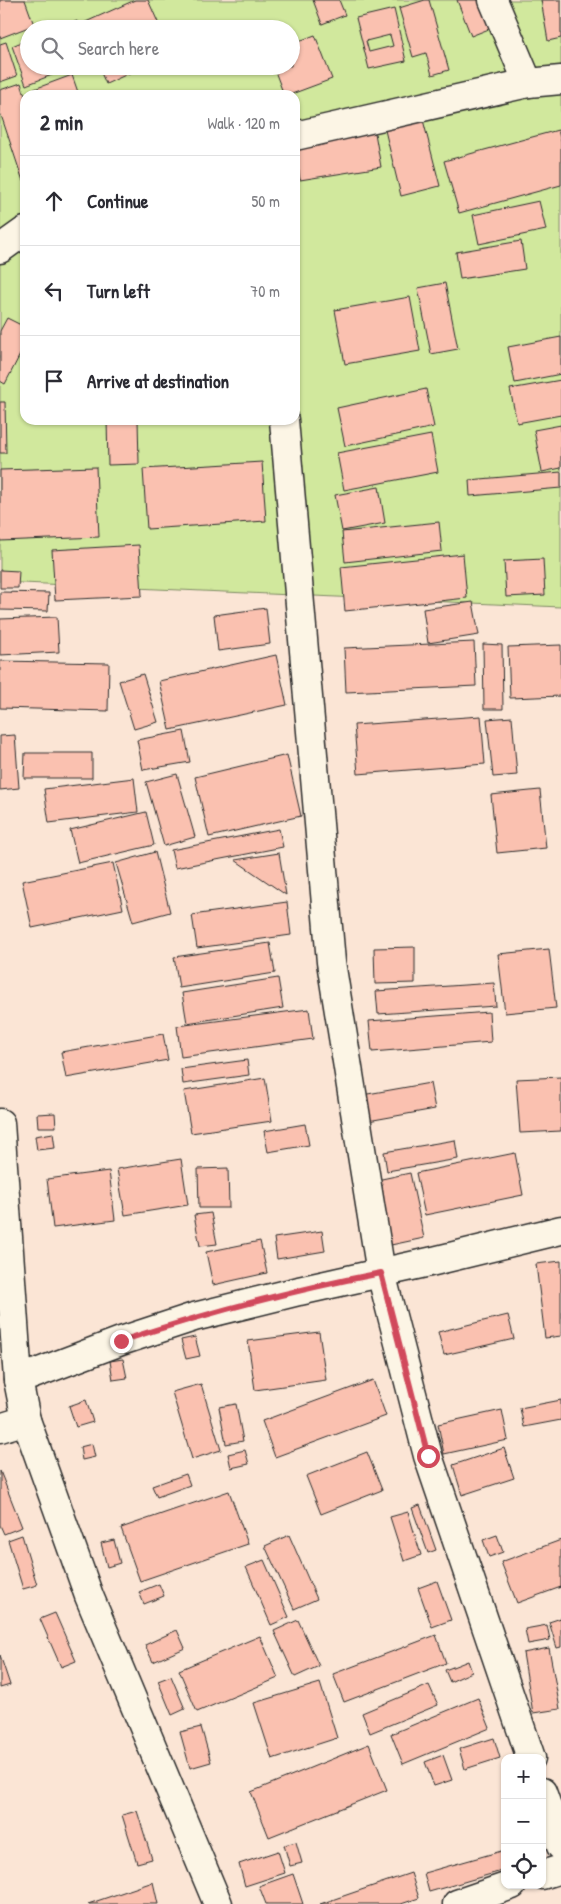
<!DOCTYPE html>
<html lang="en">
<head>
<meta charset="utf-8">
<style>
  :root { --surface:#fff; --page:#f7f7f7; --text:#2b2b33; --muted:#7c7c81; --line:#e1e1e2 }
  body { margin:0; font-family:"Patrick Hand",sans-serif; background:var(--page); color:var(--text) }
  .controls { position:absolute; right:15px; bottom:15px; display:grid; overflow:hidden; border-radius:10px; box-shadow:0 1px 4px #0004 }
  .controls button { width:45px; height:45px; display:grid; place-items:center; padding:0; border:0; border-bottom:1px solid var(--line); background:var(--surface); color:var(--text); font:25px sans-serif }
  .stop { position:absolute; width:15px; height:15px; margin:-11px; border:4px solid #d1495b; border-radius:50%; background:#fff }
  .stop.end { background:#d1495b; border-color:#fff; box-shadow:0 1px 5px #0008 }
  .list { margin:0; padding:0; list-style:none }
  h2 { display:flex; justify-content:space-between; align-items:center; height:65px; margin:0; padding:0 20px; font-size:21px }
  h2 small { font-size:16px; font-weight:400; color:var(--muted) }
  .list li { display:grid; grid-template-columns:32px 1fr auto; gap:15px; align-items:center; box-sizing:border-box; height:90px; padding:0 20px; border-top:1px solid var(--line) }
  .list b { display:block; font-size:19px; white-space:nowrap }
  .list em { font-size:16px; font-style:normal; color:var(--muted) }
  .icon { flex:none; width:28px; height:28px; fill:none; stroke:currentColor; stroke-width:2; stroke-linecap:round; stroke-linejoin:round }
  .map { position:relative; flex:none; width:561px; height:1904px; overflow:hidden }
  .search { position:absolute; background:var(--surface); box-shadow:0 1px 4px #0004; left:20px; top:20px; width:280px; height:55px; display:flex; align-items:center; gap:12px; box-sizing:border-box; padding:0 18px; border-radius:28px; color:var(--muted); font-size:19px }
  .panel { position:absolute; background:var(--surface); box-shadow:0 1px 4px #0004; left:20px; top:90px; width:280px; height:335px; border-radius:15px }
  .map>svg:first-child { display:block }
</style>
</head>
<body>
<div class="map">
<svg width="561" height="1904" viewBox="0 0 561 1904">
  <rect width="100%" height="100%" fill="#fbe5d5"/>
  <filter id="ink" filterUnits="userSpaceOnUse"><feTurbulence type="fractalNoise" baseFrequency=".02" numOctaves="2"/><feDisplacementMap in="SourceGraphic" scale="10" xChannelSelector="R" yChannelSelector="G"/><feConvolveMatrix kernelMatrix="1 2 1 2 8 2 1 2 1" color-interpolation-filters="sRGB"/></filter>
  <g filter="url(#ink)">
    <path fill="#d1e89d" stroke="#7e8a64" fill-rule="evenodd" d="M0 0H561V607L0 582ZM29 29H291V66H29ZM25 95H295V420H25Z"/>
    <g fill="#fac1b0" stroke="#2b2b2b" fill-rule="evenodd">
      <polygon points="0,0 25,0 34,25 0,38"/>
      <polygon points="135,0 148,0 161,29 81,29 79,25"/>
      <polygon points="313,0 339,0 345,15 322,24"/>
      <polygon points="425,0 429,0 449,70 432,75 426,53 413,57 399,8"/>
      <polygon points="457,0 484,0 494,27 471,36"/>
      <polygon points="541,0 561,0 561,38 548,41"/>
      <path d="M394 9 406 61 369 69 356 18ZM390 35 393 46 369 52 366 41Z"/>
      <polygon points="77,21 79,29 57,29"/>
      <polygon points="315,35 332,79 289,95 284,95 273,66 291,66 291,44"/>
      <polygon points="29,39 29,66 75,66 26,85 12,46"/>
      <polygon points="6,42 17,76 0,82 0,44"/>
      <polygon points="98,66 145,66 106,84"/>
      <polygon points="72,75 79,95 31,95 29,91"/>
      <polygon points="21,83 25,96 25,180 23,181 0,112 0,90"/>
      <polygon points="422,116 440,186 401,196 384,126"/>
      <polygon points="558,130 561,142 561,185 459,213 444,161"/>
      <polygon points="375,133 381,167 300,180 295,145"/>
      <polygon points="539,201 546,230 479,244 473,215"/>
      <polygon points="521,241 525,269 460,279 456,252"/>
      <polygon points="445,283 458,349 431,354 418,288"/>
      <polygon points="410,297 420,351 345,364 335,310"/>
      <polygon points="7,318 25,327 25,345 5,384 0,381 0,331"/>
      <polygon points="561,337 561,374 515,383 508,347"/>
      <polygon points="561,380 561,415 517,423 510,389"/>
      <polygon points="426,389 434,427 345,446 337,408"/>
      <polygon points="0,402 5,402 6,453 0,453"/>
      <polygon points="107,420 138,420 139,464 108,465"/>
      <polygon points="561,425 561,468 542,472 534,430"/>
      <polygon points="431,435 438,472 344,490 337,453"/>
      <polygon points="262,462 266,521 147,529 143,469"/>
      <polygon points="96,467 99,537 0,541 0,470"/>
      <polygon points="561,472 561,488 470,496 469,480"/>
      <polygon points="379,487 385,523 342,531 335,495"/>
      <polygon points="439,522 442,551 345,562 342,532"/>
      <polygon points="139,545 142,596 55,600 52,550"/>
      <polygon points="463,554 467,598 345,611 341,567"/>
      <polygon points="543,559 545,595 506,597 504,561"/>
      <polygon points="0,570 19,571 18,588 0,588"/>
      <polygon points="0,592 49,593 48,611 0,610"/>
      <polygon points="473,602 479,635 428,643 423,609"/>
      <polygon points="266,608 270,644 218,651 214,615"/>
      <polygon points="57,617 59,652 0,655 0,619"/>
      <polygon points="474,642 476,686 346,692 344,648"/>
      <polygon points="483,644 502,645 503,709 484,709"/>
      <polygon points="561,645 561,696 510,698 508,647"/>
      <polygon points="276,655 287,705 170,730 159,681"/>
      <polygon points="0,661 109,663 108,711 0,708"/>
      <polygon points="143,674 158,722 134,729 119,681"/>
      <polygon points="481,716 485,764 358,774 354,725"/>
      <polygon points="512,717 517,775 493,777 487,719"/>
      <polygon points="184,731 190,762 143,770 137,740"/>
      <polygon points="15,735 19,788 0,790 0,736"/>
      <polygon points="25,753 92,753 92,778 24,778"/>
      <polygon points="287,755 301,816 209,837 195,777"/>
      <polygon points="177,774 195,837 164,846 146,782"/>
      <polygon points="134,778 138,812 49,823 44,789"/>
      <polygon points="540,790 546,848 497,853 491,795"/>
      <polygon points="146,812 154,845 78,863 70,830"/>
      <polygon points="279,829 283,847 175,868 171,850"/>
      <polygon points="155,852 170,912 133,922 116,863"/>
      <polygon points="279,853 286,895 235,860"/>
      <polygon points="113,863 123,909 32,928 22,881"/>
      <polygon points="287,902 291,935 197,948 192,915"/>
      <polygon points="270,943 275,973 179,988 174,957"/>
      <polygon points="415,947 415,983 375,984 374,948"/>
      <polygon points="549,949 556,1008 505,1013 498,954"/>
      <polygon points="278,978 283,1008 187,1023 182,993"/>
      <polygon points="494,983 496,1006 378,1014 376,991"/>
      <polygon points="309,1009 313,1039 181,1057 177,1026"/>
      <polygon points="489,1012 491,1042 372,1052 369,1021"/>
      <polygon points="163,1034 168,1060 66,1078 61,1052"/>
      <polygon points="247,1060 249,1075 183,1084 181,1069"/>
      <polygon points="561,1077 561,1131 520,1133 516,1079"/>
      <polygon points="265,1078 272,1121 191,1133 184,1091"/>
      <polygon points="430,1083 435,1109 368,1121 362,1095"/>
      <polygon points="55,1113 56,1127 38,1127 37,1114"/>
      <polygon points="305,1124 309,1145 268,1152 264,1131"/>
      <polygon points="53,1133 55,1148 37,1150 35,1136"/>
      <polygon points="455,1140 458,1159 387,1171 384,1152"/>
      <polygon points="515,1153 523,1195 425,1215 416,1173"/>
      <polygon points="181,1159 188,1205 125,1215 117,1169"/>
      <polygon points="228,1168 229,1208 199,1208 198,1169"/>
      <polygon points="109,1171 115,1220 53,1228 47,1179"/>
      <polygon points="410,1173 424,1238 391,1245 377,1180"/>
      <polygon points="211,1213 217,1244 200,1246 194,1215"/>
      <polygon points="322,1231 325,1251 277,1259 274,1238"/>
      <polygon points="260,1241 267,1273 213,1285 206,1252"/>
      <polygon points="561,1261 561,1336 545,1338 536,1264"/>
      <polygon points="508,1315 514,1339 444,1355 438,1332"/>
      <polygon points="319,1332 326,1380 255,1390 248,1341"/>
      <polygon points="195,1337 200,1356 186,1359 181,1340"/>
      <polygon points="123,1359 127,1378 113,1380 110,1361"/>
      <polygon points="373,1380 386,1416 275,1457 262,1421"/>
      <polygon points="201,1384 221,1450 192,1459 172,1392"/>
      <polygon points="86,1400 93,1422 76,1427 69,1406"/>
      <polygon points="561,1400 561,1420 524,1427 520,1408"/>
      <polygon points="236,1404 243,1441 226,1444 219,1407"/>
      <polygon points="502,1410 508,1440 444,1454 438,1424"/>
      <polygon points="92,1444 95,1457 82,1460 80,1447"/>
      <polygon points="504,1448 514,1478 462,1495 453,1465"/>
      <polygon points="245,1450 249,1464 231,1468 228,1454"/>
      <polygon points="367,1452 382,1490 321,1514 306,1476"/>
      <polygon points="0,1471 22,1527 4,1534 0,1525"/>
      <polygon points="186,1474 190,1485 157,1497 152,1486"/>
      <polygon points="229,1491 248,1544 140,1581 121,1528"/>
      <polygon points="420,1505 436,1550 428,1553 412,1508"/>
      <polygon points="408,1512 421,1555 404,1561 390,1517"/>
      <polygon points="22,1535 37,1585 23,1589 8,1540"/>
      <polygon points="289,1535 317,1599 294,1609 265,1546"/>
      <polygon points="497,1535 503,1552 489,1557 483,1540"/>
      <polygon points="114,1540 120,1563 107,1567 101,1543"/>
      <polygon points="561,1540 561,1587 517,1603 501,1562"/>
      <polygon points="264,1560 289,1617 271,1625 246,1567"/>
      <polygon points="437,1581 451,1620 432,1627 418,1588"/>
      <polygon points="159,1584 164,1596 144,1604 139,1592"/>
      <polygon points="55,1613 76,1661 61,1667 40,1619"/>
      <polygon points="561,1618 561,1647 557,1648 549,1622"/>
      <polygon points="298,1620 319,1666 295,1677 274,1631"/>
      <polygon points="547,1625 550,1640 528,1644 525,1629"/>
      <polygon points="177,1630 185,1648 153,1662 145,1645"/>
      <polygon points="436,1635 446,1663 344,1702 333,1674"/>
      <polygon points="260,1636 278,1678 197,1712 179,1670"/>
      <polygon points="549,1648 560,1709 533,1713 523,1653"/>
      <polygon points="0,1655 10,1685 0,1688"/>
      <polygon points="468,1661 472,1672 450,1682 445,1670"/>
      <polygon points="171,1676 185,1709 172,1715 158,1681"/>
      <polygon points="320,1683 337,1738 272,1759 254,1703"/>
      <polygon points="429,1685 438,1705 370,1733 362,1713"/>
      <polygon points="478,1698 490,1728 403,1764 391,1734"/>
      <polygon points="201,1727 211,1762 190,1768 180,1732"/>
      <polygon points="494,1738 500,1758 465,1769 459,1749"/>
      <polygon points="369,1744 387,1790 269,1837 251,1792"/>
      <polygon points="443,1755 452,1780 434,1786 425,1762"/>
      <polygon points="137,1811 152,1859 137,1863 122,1815"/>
      <polygon points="296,1842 302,1863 290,1866 284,1845"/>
      <polygon points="505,1850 505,1870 429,1892 424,1873"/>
      <polygon points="278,1851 285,1873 245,1886 239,1864"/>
      <polygon points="411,1873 419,1898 401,1904 320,1904"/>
      <polygon points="293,1874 303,1904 266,1904 259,1886"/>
      <polygon points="153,1882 158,1904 88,1904"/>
    </g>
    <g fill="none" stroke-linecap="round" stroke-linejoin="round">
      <g stroke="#2b2b2b" stroke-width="31">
        <g id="minor">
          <polyline points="493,0 528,83"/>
          <polyline points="295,136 528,83 561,80"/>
          <polyline points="0,249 25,231"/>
          <polyline points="284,420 331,962 381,1273 428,1456 531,1758"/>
          <polyline points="0,1123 18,1380 26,1420 89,1596 218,1904"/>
          <polyline points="18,1380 121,1341 194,1317 299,1291 434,1261 561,1230"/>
          <polyline points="0,1428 26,1420"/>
          <polyline points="542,1792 561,1846"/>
          <polyline points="542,1875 561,1869"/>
          <polyline points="457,1904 512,1885"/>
        </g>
      </g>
      <use href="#minor" stroke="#fcf5e5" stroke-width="28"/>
    </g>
  </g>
  <g fill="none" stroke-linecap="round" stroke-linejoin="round" filter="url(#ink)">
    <path stroke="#d1495b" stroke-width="6" d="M121 1341C206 1313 293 1290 381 1273L428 1456"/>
  </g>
</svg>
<div class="controls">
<button>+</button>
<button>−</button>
<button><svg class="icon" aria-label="locate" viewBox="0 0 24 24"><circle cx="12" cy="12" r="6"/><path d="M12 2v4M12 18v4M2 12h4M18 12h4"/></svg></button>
</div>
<div class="stop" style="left:428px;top:1456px"></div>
<div class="stop end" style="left:121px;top:1341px"></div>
<div class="search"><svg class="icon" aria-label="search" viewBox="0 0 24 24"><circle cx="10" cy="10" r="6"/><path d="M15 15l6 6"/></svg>Search here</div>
<section class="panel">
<h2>2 min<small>Walk · 120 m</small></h2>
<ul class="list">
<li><svg class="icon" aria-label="ahead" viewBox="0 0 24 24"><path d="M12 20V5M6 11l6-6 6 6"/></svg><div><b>Continue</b></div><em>50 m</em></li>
<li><svg class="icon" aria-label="left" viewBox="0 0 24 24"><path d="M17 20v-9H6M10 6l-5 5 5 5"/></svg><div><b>Turn left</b></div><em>70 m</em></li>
<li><svg class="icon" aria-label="arrive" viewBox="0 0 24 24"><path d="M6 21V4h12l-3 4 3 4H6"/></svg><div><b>Arrive at destination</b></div></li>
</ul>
</section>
</div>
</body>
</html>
